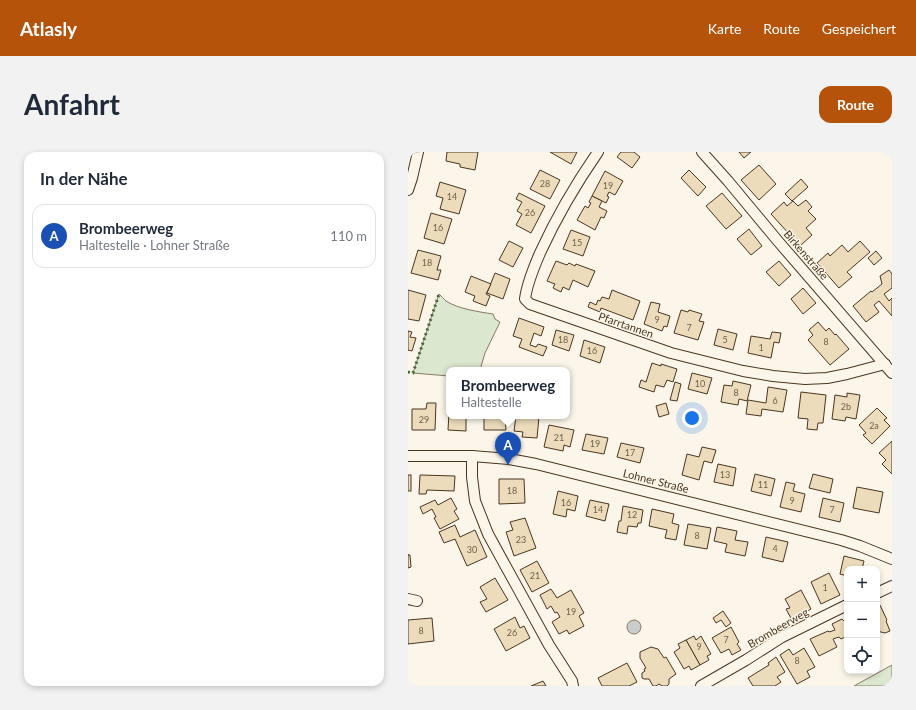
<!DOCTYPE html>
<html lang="de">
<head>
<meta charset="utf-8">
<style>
  :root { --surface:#fff; --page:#f2f2f3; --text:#1f2937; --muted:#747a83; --line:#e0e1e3; --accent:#b45309 }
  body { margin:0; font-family:Lato,sans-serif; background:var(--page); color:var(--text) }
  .controls { position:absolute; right:12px; bottom:12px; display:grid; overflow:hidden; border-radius:8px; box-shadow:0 2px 6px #0003 }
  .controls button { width:36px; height:36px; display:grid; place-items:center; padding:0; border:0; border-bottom:1px solid var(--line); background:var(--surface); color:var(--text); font:20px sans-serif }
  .you { position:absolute; left:284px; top:266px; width:14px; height:14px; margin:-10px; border:3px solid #fff; border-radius:50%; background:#1a73e8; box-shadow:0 0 0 6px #1a73e833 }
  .badge { display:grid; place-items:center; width:26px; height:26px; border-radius:50%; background:var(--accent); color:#fff; font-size:13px; font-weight:700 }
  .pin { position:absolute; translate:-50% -33px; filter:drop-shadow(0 1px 2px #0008) }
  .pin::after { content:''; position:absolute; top:21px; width:14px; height:12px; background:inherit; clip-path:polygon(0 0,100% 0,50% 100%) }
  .popup { position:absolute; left:38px; top:215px; width:124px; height:52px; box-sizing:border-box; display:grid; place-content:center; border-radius:8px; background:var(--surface); filter:drop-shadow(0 1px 3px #0005); font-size:13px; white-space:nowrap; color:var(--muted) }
  .popup b { font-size:15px; color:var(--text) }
  .popup::after { content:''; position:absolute; left:50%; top:100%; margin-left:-8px; border:8px solid transparent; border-top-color:var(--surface) }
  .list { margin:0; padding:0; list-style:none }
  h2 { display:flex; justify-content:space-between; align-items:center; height:52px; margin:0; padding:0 16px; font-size:17px }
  h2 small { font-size:13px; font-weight:400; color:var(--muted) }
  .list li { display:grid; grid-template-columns:26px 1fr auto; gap:12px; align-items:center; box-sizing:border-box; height:64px; margin:0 8px 8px; padding:0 8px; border:1px solid var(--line); border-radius:12px }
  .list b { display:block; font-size:15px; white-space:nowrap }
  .list p { margin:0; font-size:13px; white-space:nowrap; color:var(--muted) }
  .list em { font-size:13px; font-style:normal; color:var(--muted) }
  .icon { flex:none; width:22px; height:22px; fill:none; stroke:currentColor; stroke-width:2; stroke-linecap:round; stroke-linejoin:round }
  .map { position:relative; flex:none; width:484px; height:534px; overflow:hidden; border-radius:12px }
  header { display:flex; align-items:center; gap:24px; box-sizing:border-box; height:56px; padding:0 20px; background:var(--accent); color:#fff }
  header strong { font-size:19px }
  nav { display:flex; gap:22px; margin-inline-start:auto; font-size:14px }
  .intro { display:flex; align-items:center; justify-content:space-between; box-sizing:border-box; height:96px; padding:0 24px }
  h1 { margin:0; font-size:28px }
  .button { padding:10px 18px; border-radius:12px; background:var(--accent); color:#fff; font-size:14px; font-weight:700 }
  main { display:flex; gap:24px; padding:0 24px }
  aside { flex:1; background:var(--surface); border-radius:12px; box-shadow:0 2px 6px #0003 }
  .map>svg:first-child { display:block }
</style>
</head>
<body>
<header>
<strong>Atlasly</strong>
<nav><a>Karte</a><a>Route</a><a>Gespeichert</a></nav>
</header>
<div class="intro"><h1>Anfahrt</h1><a class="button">Route</a></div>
<main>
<aside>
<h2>In der Nähe<small></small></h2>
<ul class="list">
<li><span class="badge" style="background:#1a4fb4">A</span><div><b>Brombeerweg</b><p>Haltestelle · Lohner Straße</p></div><em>110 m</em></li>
</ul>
</aside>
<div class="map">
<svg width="484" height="534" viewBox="0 0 484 534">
  <rect width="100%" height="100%" fill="#fbf6e9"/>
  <g fill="#dce7d0" stroke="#887966">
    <path d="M31 142C33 144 36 147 38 149 50 157 72 160 85 162L87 167 92 170 77 201 72 218H41V224L5 221Z"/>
    <polygon points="484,513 484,534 446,534"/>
  </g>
  <circle fill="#c9cecd" stroke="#887966" cx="226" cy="475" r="7"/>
  <g fill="#ecdcbc" stroke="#4a3520">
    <polygon points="39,0 70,0 67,18 52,15 52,12 38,9"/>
    <polygon points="142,0 169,0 163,12"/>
    <polygon points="213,0 226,0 232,5 224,16 209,5"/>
    <polygon points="331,0 343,0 336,6"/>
    <polygon points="351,13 368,32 351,48 333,28"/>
    <polygon points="132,18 152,28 142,47 122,37"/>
    <polygon points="281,18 298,35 290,44 273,26"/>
    <polygon points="197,19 215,29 207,43 201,40 199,44 201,45 198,51 184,44"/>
    <polygon points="393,27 400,35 384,49 377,42"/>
    <polygon points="32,30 58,38 51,62 32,57 35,46 28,44"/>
    <polygon points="111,41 137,54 123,81 108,73 114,62 109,59 114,50 108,47"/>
    <polygon points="314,41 334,64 318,77 298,54"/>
    <polygon points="184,44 194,49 191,55 199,59 196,66 193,65 187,78 169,68 177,54 180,56 183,51 181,50"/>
    <polygon points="398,48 404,55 400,59 408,67 398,76 404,83 392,94 363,62 376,50 379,54 385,49 390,54"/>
    <polygon points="23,61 44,67 36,92 16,86"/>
    <polygon points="341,77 354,94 343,103 329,87"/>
    <polygon points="163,78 182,85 175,104 155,97"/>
    <polygon points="101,89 115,96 105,115 91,108"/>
    <polygon points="452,89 462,100 439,120 444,125 431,136 409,111 420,101 422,104 434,93 440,100"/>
    <polygon points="10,98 33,104 29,118 33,118 30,128 3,121"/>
    <polygon points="468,99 474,106 466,113 460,106"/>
    <polygon points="148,109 159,113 161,111 167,114 168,112 187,119 180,135 165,128 161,138 155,135 153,140 145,136 147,132 139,129"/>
    <polygon points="371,109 383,123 371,134 358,120"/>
    <polygon points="481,118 484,122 484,136 476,142 481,149 484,146 484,164 471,149 466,153 471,160 458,170 445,154 463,139 464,140 474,132 472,124"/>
    <polygon points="87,121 102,127 95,147 79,141"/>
    <polygon points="63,124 83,132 78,142 82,144 78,154 65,149 67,144 57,140"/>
    <polygon points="395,136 408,151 395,162 383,147"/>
    <polygon points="0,138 18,143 11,169 0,167"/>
    <polygon points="204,138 232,149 225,168 193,156 192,160 180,155 182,150 188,153 190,148 192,149 194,145 201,147"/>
    <polygon points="243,150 252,152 250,160 262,164 259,175 256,174 254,179 236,172"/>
    <polygon points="273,158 280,160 281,158 294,162 291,169 296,170 290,188 266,181"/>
    <polygon points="111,166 136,175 133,184 126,181 122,193 128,195 130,192 139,195 135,204 111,195 114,187 105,184"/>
    <polygon points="410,170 418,179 421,176 427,183 428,182 441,197 422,213 400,188 405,183 401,178"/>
    <polygon points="310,177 329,182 325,198 306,193"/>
    <polygon points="148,178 166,183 161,199 144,193"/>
    <polygon points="0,179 4,180 2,185 8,186 4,199 0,198"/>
    <polygon points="364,180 373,181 371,191 366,190 363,206 340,201 343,184 362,187"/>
    <polygon points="176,188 197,195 192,211 172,204"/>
    <polygon points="244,211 253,214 253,212 269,217 265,230 259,228 256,235 248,233 246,240 231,235 233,228 238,230"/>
    <polygon points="284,221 304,226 299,242 280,237"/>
    <polygon points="325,229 343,233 339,249 331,247 330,253 313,250 316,233 324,234"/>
    <polygon points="267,230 273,232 269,249 262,248"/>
    <polygon points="360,235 379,238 375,260 354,257 353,264 338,262 340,248 358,251"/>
    <polygon points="393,240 418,243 415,271 410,271 409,278 399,277 400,267 390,266"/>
    <polygon points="439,241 452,243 448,267 438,265 437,269 424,267 427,243 439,245"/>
    <polygon points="19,251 28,251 27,278 4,278 4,257 18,257"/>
    <polygon points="258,251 261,262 251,265 248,254"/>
    <polygon points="469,256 479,266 476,268 482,274 464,292 455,283 458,281 451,273"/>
    <polygon points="41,261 41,264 58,264 58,279 40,278"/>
    <polygon points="76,264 100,264 100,267 97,267 98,278 76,278"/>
    <polygon points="108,264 131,265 129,286 114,285 115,280 106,279"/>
    <polygon points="141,273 166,278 162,295 156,293 155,299 136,295"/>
    <polygon points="178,282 200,286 196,302 174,298"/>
    <polygon points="484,289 484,322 474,312 478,308 471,301"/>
    <polygon points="213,291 236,296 232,311 209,305"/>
    <polygon points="294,295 308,298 304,311 296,309 291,328 274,323 279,302 291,305"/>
    <polygon points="310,312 328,316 325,334 306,330"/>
    <polygon points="347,322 367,327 363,344 343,339"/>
    <polygon points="405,322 425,327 422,341 401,336"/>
    <rect x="0" y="323" width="3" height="16"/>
    <polygon points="12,323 47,324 46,339 19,338 18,342 11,342"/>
    <polygon points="91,327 116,327 117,351 91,352"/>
    <polygon points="378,330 387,332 385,339 397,342 393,360 372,355"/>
    <polygon points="449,335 475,340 471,361 445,356"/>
    <polygon points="150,339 170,344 167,359 159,357 158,365 145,362"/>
    <polygon points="43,346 49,357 46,359 51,367 32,377 26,366 28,365 24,357 15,362 12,355 27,348 30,353"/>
    <polygon points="415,346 436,351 432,370 411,365"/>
    <polygon points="182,348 201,352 197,369 178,364"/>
    <polygon points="215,354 235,358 233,371 230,371 229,375 220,374 219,382 209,380 211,369 213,369"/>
    <polygon points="244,357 266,362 264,371 271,373 268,388 257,386 259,378 241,374"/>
    <polygon points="117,366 128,396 106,404 98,380 105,378 102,370"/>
    <polygon points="280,372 303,376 299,397 276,393"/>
    <polygon points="47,373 52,385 67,378 79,405 59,414 47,387 36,391 31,380"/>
    <polygon points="309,375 329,379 327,388 340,390 337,404 317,400 319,392 306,389"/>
    <polygon points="358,385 380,390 375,410 354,405"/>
    <polygon points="0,402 0,403 2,403 3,415 0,416"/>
    <polygon points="436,404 456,409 454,417 439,417 439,424 432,422"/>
    <polygon points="129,409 141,431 124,440 112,418"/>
    <polygon points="421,421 432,443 413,452 403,430"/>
    <polygon points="87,426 100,448 78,460 72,450 79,447 72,435"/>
    <polygon points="143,437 149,446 163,438 176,461 171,464 176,474 161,482 159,478 151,482 144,470 152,465 149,460 147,461 143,454 139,457 132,443"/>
    <polygon points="393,438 403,457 384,468 378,457 382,456 377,447"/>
    <polygon points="472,453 479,468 478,469 482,479 477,481 469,479 469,454"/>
    <polygon points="315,459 323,471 318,475 313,468 308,471 305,466"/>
    <polygon points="107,465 112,476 116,474 122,486 98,499 86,477"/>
    <polygon points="24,466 26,489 0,492 0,468"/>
    <polygon points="434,467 437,470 439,469 439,484 433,487 431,485 425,487 429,495 411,504 402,487 420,479 421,480 427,478 424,472"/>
    <polygon points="323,475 331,490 329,492 333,498 324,503 321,497 313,501 304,486"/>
    <polygon points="286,484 288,488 293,484 303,502 299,504 301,508 292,513 278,488"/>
    <polygon points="278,488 292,513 283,518 281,514 276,517 266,500 272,496 270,492"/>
    <polygon points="243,495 250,497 256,506 258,505 268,522 261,527 261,532 259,534 254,534 251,532 248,534 245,534 241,527 236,527 234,526 234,521 237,519 236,517 238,516 232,506 232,500"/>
    <polygon points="396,496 407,515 399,519 402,525 389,532 372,503 381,497 385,503"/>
    <polygon points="368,505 377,520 369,525 373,530 367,534 345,534 340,526 361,513 360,511"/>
    <polygon points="219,511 229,530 221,534 194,534 190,526"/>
    <polygon points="135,529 138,534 123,534"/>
  </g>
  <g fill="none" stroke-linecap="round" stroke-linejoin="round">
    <g stroke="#4a3520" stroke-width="12">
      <g id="street">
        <path d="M190 0C167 33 149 64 132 101 126 115 119 131 117 147L122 152 263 201 335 219 365 224 397 227 419 226 439 222 477 212"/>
        <polyline points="294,0 320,29 369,88 484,221"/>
        <polyline points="0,38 4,26 10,0"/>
        <polyline points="0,304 64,304 101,307 128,312 433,388 452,394 484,407"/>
        <polyline points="64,304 64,325 67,349 80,382 141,493 164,529 165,534"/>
        <polyline points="469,441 484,434"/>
        <polyline points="0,447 9,449"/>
        <polyline points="293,534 338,508 374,485 439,453"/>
      </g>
    </g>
    <use href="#street" stroke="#fbf6e9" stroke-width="10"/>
    <polyline stroke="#436837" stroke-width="3" stroke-dasharray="2 3" stroke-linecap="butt" points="0,220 5,221 31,142"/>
  </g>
  <g text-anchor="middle" stroke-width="3" stroke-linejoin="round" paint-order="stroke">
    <g font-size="9" fill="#725f47">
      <text x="137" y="35">28</text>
      <text x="200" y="37">19</text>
      <text x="44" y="48">14</text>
      <text x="122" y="64">26</text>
      <text x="30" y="79">16</text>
      <text x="169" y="94">15</text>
      <text x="19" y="114">18</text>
      <text x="249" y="171">9</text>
      <text x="281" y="179">7</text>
      <text x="155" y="191">18</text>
      <text x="317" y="191">5</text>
      <text x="418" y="193">8</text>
      <text x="353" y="199">1</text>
      <text x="184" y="202">16</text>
      <text x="292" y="235">10</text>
      <text x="328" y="244">8</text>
      <text x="367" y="252">6</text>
      <text x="438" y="258">2b</text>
      <text x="16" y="271">29</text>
      <text x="466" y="277">2a</text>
      <text x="151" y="289">21</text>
      <text x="187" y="295">19</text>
      <text x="222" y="304">17</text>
      <text x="317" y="326">13</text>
      <text x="355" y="336">11</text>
      <text x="104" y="342">18</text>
      <text x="384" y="352">9</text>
      <text x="158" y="354">16</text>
      <text x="190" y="361">14</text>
      <text x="424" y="361">7</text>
      <text x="224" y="366">12</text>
      <text x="289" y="387">8</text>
      <text x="113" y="391">23</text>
      <text x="367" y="400">4</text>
      <text x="64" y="401">30</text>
      <text x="127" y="427">21</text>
      <text x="417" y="439">1</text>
      <text x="163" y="463">19</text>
      <text x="13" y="482">8</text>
      <text x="104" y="484">26</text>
      <text x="318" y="491">7</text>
      <text x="291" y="498">9</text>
      <text x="389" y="512">8</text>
    </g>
    <g font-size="11" fill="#4a3520" stroke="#fbf6e9">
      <text transform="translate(398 103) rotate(49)" y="4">Birkenstraße</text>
      <text transform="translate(218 173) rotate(19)" y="4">Pfarrtannen</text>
      <text transform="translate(248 329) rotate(14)" y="4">Lohner Straße</text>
      <text transform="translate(370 476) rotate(-30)" y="4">Brombeerweg</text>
    </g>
  </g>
</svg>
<div class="controls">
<button>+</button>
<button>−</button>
<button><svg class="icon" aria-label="locate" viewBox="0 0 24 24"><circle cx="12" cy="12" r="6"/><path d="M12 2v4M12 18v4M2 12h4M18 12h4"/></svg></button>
</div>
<div class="you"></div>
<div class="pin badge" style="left:100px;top:313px;background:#1a4fb4">A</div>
<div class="popup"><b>Brombeerweg</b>Haltestelle</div>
</div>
</main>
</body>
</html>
